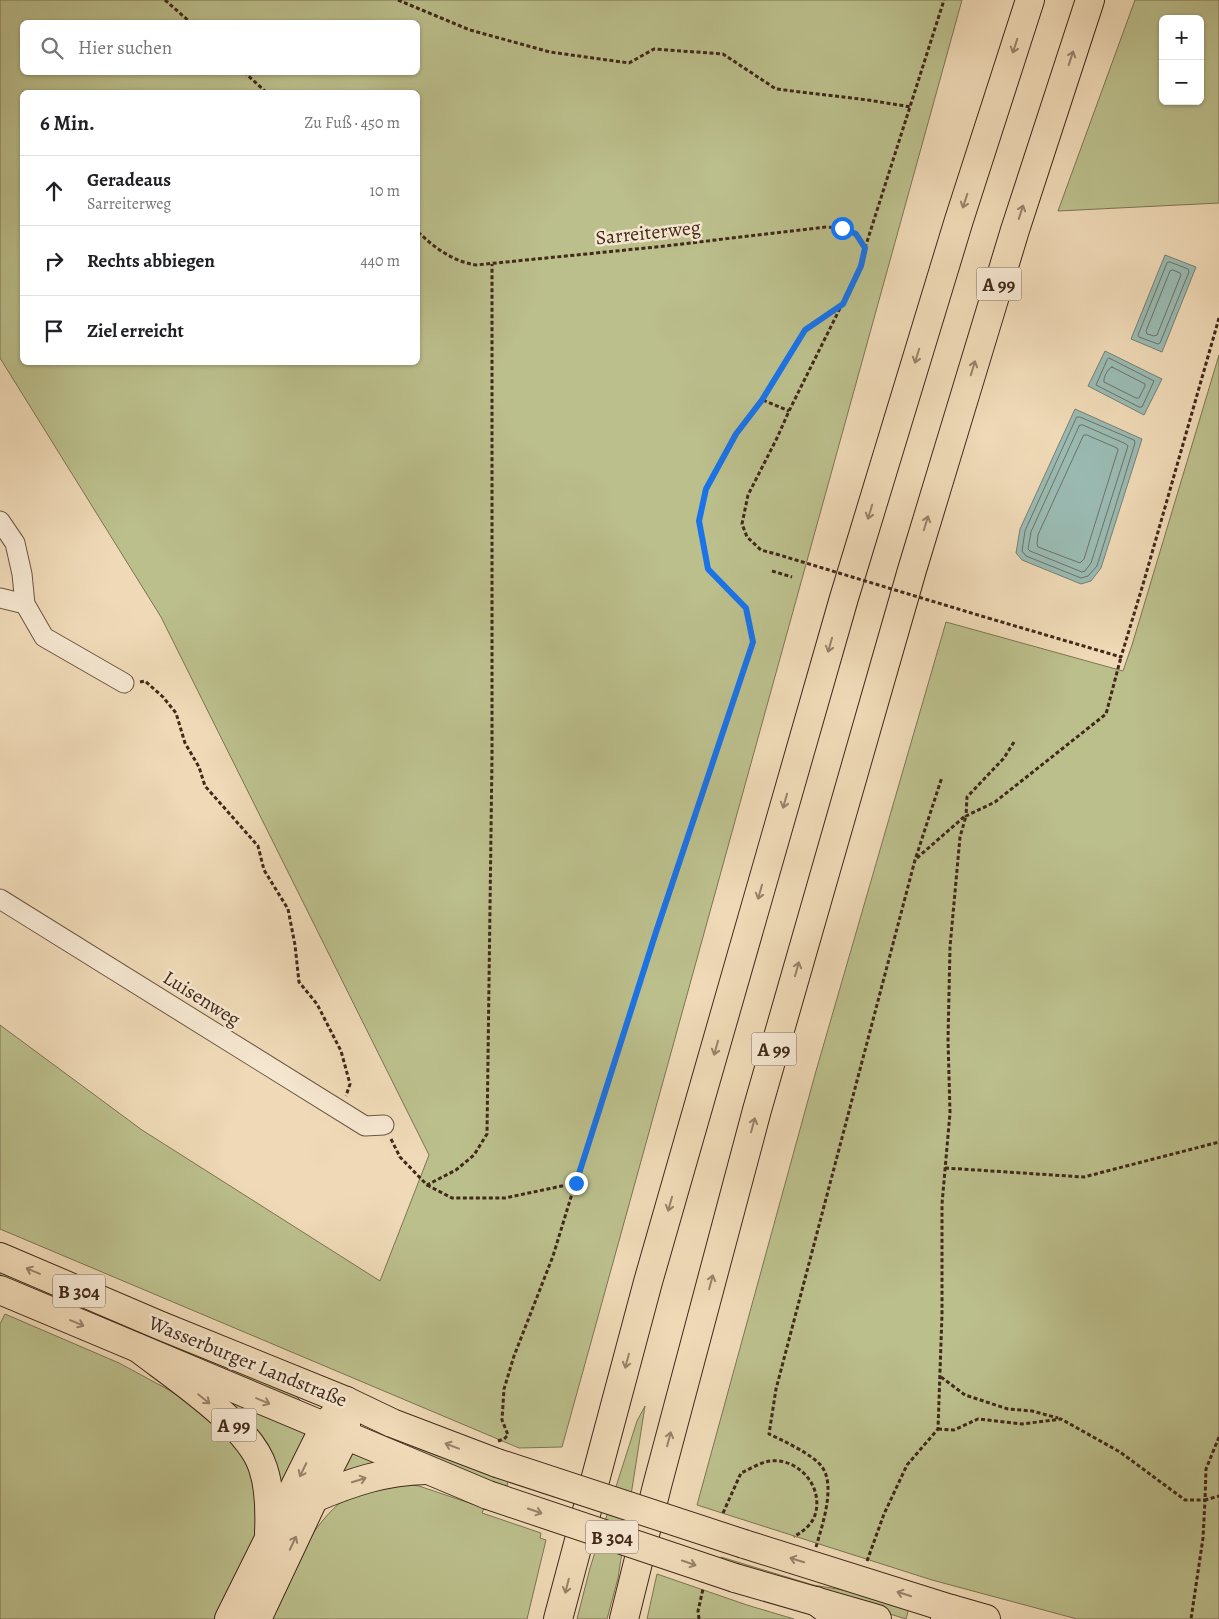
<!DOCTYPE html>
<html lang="de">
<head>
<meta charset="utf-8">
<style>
  :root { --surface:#fff; --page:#f6f6f6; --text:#202124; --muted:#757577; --line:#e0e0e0 }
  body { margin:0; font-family:Alegreya,serif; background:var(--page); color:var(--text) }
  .controls { position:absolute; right:15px; top:15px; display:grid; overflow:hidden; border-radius:8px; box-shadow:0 1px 4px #0004 }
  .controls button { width:45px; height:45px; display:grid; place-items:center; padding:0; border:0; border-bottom:1px solid var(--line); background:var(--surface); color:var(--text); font:25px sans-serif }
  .stop { position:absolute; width:15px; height:15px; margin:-11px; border:4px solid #1a73e8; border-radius:50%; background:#fff }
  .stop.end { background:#1a73e8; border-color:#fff; box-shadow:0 1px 5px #0008 }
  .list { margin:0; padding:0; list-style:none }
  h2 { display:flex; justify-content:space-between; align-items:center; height:65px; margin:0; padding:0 20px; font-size:21px }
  h2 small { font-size:16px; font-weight:400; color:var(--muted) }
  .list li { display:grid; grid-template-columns:32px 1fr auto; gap:15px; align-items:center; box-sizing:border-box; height:70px; padding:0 20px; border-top:1px solid var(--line) }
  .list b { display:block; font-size:19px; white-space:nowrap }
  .list p { margin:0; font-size:16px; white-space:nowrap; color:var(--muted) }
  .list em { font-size:16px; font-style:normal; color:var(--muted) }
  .icon { flex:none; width:28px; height:28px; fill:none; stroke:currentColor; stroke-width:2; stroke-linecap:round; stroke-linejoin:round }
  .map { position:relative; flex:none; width:1219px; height:1619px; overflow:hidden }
  .search { position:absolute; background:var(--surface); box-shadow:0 1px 4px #0004; left:20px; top:20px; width:400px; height:55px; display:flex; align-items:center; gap:12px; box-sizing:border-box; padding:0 18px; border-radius:8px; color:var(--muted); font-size:19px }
  .panel { position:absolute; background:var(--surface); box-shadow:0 1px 4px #0004; left:20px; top:90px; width:400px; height:275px; border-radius:8px }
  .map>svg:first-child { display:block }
</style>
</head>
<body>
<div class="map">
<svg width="1219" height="1619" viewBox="0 0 1219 1619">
  <rect width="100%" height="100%" fill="#efd9b6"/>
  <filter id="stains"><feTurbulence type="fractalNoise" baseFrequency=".004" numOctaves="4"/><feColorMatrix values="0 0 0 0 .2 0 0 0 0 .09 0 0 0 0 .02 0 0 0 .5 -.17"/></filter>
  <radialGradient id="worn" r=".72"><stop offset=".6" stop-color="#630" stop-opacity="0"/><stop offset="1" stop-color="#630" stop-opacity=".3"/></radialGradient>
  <g fill="#bbbf8c" stroke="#7e7453" fill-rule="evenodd">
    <path d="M0 0H962L562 1447 519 1448 0 1229V1025L142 1130 380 1281 429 1155 161 617 0 358ZM22 22H418V72H22ZM22 92H418V362H22Z"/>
    <path d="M1135 0H1219V203L1058 211ZM1163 19H1200V101H1163Z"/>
    <polygon points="1219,355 1219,1619 1077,1619 932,1580 697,1505 816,1071 946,622 1123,671 1132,645"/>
    <polygon points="0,1268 293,1393 300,1400 296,1403 0,1279"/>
    <polygon points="5,1314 119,1363 169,1390 219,1422 251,1464 261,1525 220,1619 0,1619 0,1324"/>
    <polygon points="216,1393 312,1433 280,1501"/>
    <polygon points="645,1406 618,1578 607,1619 577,1619 590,1568 637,1421"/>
    <polygon points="384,1434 508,1481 507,1487 381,1440 375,1435"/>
    <polygon points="351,1447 393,1464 335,1479"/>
    <path d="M405 1484 419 1486 484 1508 482 1513 541 1533 540 1538 546 1540 527 1619H268C289 1577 314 1511 359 1491 371 1486 392 1485 405 1484Z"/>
    <polygon points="721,1557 813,1585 855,1592 909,1608 906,1619 721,1562"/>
    <polygon points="657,1574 747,1605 794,1619 647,1619"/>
  </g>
  <g fill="#9abab2" stroke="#778075">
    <polygon points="1165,255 1196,267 1162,352 1131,339"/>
    <polygon points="1105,351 1162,379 1144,415 1088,386"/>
    <polygon points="1075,409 1142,439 1101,568 1091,581 1081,584 1022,560 1016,553 1020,529"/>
  </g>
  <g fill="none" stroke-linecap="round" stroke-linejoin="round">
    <g stroke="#6e7266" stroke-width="1">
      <polygon points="1170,262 1188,269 1189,272 1160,343 1158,344 1139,337 1138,335 1167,263"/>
      <polygon points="1173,270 1180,273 1181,275 1157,335 1154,336 1147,334 1146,331 1170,271"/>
      <polygon points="1109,358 1154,381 1142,407 1139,407 1096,385 1107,360"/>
      <path d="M1112 367 1145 384V386L1139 398H1136L1104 382C1103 378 1108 368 1112 367Z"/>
      <polygon points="1077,417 1080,417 1134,440 1135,443 1097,566 1088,576 1081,578 1026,556 1022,551 1025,531"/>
      <polygon points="1080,425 1083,425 1126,444 1128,446 1091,563 1085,571 1082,572 1030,551 1028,549 1031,532"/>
      <polygon points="1084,435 1087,435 1117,448 1118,450 1084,559 1080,563 1038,547 1037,544 1038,535"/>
    </g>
    <g stroke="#6d5541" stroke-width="21">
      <g id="street">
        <polyline points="0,521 15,543 22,574 25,604 44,637 124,683"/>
        <polyline points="0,598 25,604"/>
        <polyline points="0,899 365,1126 384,1125"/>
      </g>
    </g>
    <g stroke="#42291a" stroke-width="30">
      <g id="primary">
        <polyline points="0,1257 159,1325 346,1401 392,1423 497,1463"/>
        <polyline points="0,1290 488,1495"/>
        <polyline points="744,1544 951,1609 986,1619"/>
        <polyline points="735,1578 877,1619"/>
      </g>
    </g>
    <g stroke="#42291a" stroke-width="30">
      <g id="highway">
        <path d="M138 1348C174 1376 250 1425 263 1468 270 1489 270 1511 269 1533"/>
        <path d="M314 1498C352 1482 384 1471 426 1470"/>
        <polyline points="816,1601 839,1619"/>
        <polyline points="229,1619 325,1426 346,1401"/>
        <polyline points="257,1619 314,1498 346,1435 346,1401"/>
        <polyline points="558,1619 648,1282 844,598 959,220 1030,0"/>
        <polyline points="624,1619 657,1486 757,1110 912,570 1015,230 1090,0"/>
        <polyline points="945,1619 951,1609"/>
      </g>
    </g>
    <g stroke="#42291a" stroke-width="3" stroke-dasharray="4 2.5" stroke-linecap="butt">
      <polyline points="165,0 190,22"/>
      <polyline points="398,0 470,30 550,52 629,63 654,49 723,54 776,89 868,100 911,107"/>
      <polyline points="244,72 266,92"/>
      <path d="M418 232C435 248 452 261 476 265L656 247 826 227C849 228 853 229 865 248L861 266 789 411 777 438 748 495 742 524 747 537 761 550 776 554"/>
      <polyline points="865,248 944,0"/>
      <polyline points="763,400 789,411"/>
      <polyline points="772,571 792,577"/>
      <polyline points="988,618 1121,657 1144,581 1219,318"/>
      <polyline points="140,682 145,681 163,697 176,713 185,743 199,767 205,786 258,846 264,870 288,909 295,945 299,982 317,1004 341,1051 350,1084 346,1096"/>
      <polyline points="1014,742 1004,758 967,797 966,816 995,802 1106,714 1121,657"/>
      <polyline points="917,858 965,816"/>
      <polyline points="391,1139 400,1157 427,1185 456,1170 474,1155 487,1134 492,757 492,264"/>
      <polyline points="945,1168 1084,1177 1219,1142"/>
      <polyline points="427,1185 452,1198 505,1198 576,1183 657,932 753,642 746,608 708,569 699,521 706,489 736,434 763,400 805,330 843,304"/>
      <polyline points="941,1377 965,1395 1008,1409 1032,1411 1058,1418"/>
      <polyline points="938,1429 954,1430 978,1419 1022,1424 1061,1419 1120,1452 1185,1500 1205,1500 1203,1538 1191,1619"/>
      <polyline points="1219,1437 1206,1469 1205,1500 1219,1496"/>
      <polyline points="498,1441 504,1439 508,1435 502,1420 504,1389 514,1356 553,1256 575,1184"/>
      <path d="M723 1513 741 1473C750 1469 761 1462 770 1461 799 1458 824 1487 815 1515 812 1525 803 1531 794 1537"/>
      <path d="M816 1547C822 1526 836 1486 822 1467 814 1455 782 1440 769 1434L776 1389 915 860 942 777"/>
      <polyline points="867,1561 884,1514 907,1465 938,1429 942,1314 942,1204 950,1113 948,1040 950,947 960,837 966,816"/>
      <polyline points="699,1619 698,1611 703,1589"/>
    </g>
    <use href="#street" stroke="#f5e6d0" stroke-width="19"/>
    <use href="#primary" stroke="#efd9b6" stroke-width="28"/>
    <use href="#highway" stroke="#efd9b6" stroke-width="28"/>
    <g stroke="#42291a" stroke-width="30" stroke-linecap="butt">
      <g id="primary-bridge">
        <polyline points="497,1463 744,1544"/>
        <polyline points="488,1495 735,1578"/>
      </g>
    </g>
    <polyline stroke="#42291a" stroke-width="3" stroke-dasharray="4 2.5" stroke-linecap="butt" points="776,554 988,618"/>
    <use href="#primary-bridge" stroke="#efd9b6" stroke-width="28"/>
  </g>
  <defs><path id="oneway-shaft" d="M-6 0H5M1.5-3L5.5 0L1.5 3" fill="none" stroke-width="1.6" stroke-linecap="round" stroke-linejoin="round" transform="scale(1.25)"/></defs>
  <g stroke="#988168">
    <use href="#oneway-shaft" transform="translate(1015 46) rotate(108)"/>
    <use href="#oneway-shaft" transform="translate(1071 58) rotate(-72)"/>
    <use href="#oneway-shaft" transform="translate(965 201) rotate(108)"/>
    <use href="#oneway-shaft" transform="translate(1021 212) rotate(-72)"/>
    <use href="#oneway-shaft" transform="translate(917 356) rotate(107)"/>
    <use href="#oneway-shaft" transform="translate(973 368) rotate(-73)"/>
    <use href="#oneway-shaft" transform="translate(870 512) rotate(107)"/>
    <use href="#oneway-shaft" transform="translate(926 523) rotate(-73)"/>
    <use href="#oneway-shaft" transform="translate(830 645) rotate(106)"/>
    <use href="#oneway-shaft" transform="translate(785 801) rotate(106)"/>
    <use href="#oneway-shaft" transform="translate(760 892) rotate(106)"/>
    <use href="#oneway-shaft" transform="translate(797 969) rotate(-74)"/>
    <use href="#oneway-shaft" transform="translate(716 1048) rotate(106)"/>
    <use href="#oneway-shaft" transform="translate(753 1125) rotate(-75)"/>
    <use href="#oneway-shaft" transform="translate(670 1204) rotate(106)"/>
    <use href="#oneway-shaft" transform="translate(33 1271) rotate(-157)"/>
    <use href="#oneway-shaft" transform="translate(711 1282) rotate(-75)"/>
    <use href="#oneway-shaft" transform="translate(77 1323) rotate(23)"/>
    <use href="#oneway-shaft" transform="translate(627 1361) rotate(105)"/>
    <use href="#oneway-shaft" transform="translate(204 1399) rotate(39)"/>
    <use href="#oneway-shaft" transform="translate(263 1401) rotate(23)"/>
    <use href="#oneway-shaft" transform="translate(669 1439) rotate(-75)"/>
    <use href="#oneway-shaft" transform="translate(452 1446) rotate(-159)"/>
    <use href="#oneway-shaft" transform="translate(303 1470) rotate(116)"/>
    <use href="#oneway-shaft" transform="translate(359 1480) rotate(-17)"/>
    <use href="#oneway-shaft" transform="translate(535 1511) rotate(19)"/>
    <use href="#oneway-shaft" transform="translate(293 1543) rotate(-65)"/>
    <use href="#oneway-shaft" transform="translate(797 1560) rotate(-163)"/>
    <use href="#oneway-shaft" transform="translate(689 1563) rotate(19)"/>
    <use href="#oneway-shaft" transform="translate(567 1586) rotate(104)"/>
    <use href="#oneway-shaft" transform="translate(904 1594) rotate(-162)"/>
  </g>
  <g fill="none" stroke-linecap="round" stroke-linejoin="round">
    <polyline stroke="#1a73e8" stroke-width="6" points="576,1183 656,932 753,642 746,608 708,569 699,521 706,489 736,434 762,400 805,330 843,304 861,266 865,248 856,234 842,228"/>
  </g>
  <g text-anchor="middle" stroke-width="5" stroke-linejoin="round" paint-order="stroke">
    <g fill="#f5e6d0" stroke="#786251" stroke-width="1">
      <rect x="976.5" y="267.5" width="45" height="33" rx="4"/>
      <rect x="751.5" y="1032.5" width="45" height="33" rx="4"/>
      <rect x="53" y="1274.5" width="52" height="33" rx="4"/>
      <rect x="211.5" y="1408.5" width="45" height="33" rx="4"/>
      <rect x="586" y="1520.5" width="52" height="33" rx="4"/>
    </g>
    <g font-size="19" font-weight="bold" fill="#42291a">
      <text x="999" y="291">A 99</text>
      <text x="774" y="1056">A 99</text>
      <text x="79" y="1298">B 304</text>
      <text x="234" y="1432">A 99</text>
      <text x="612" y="1544">B 304</text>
    </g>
    <g font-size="20" fill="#42291a" stroke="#f5e6d0">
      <text transform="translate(648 232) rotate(-6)" y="7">Sarreiterweg</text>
      <text transform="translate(202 998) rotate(32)" y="7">Luisenweg</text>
      <text transform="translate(248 1361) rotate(22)" y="7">Wasserburger Landstraße</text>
    </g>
  </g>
  <rect width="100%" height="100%" filter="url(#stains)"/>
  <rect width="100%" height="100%" fill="url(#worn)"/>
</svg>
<div class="controls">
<button>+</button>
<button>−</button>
</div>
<div class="stop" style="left:842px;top:228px"></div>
<div class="stop end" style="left:576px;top:1183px"></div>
<div class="search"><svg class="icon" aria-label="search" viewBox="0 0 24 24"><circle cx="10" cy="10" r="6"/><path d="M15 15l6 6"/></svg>Hier suchen</div>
<section class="panel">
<h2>6 Min.<small>Zu Fuß · 450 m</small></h2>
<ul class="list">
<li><svg class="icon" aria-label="ahead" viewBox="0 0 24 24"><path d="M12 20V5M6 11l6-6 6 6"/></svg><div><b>Geradeaus</b><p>Sarreiterweg</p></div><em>10 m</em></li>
<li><svg class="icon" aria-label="right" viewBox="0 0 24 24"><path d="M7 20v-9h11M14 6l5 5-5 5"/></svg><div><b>Rechts abbiegen</b></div><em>440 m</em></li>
<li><svg class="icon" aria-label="arrive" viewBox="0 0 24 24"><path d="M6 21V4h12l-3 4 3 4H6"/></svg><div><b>Ziel erreicht</b></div></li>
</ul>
</section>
</div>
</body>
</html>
